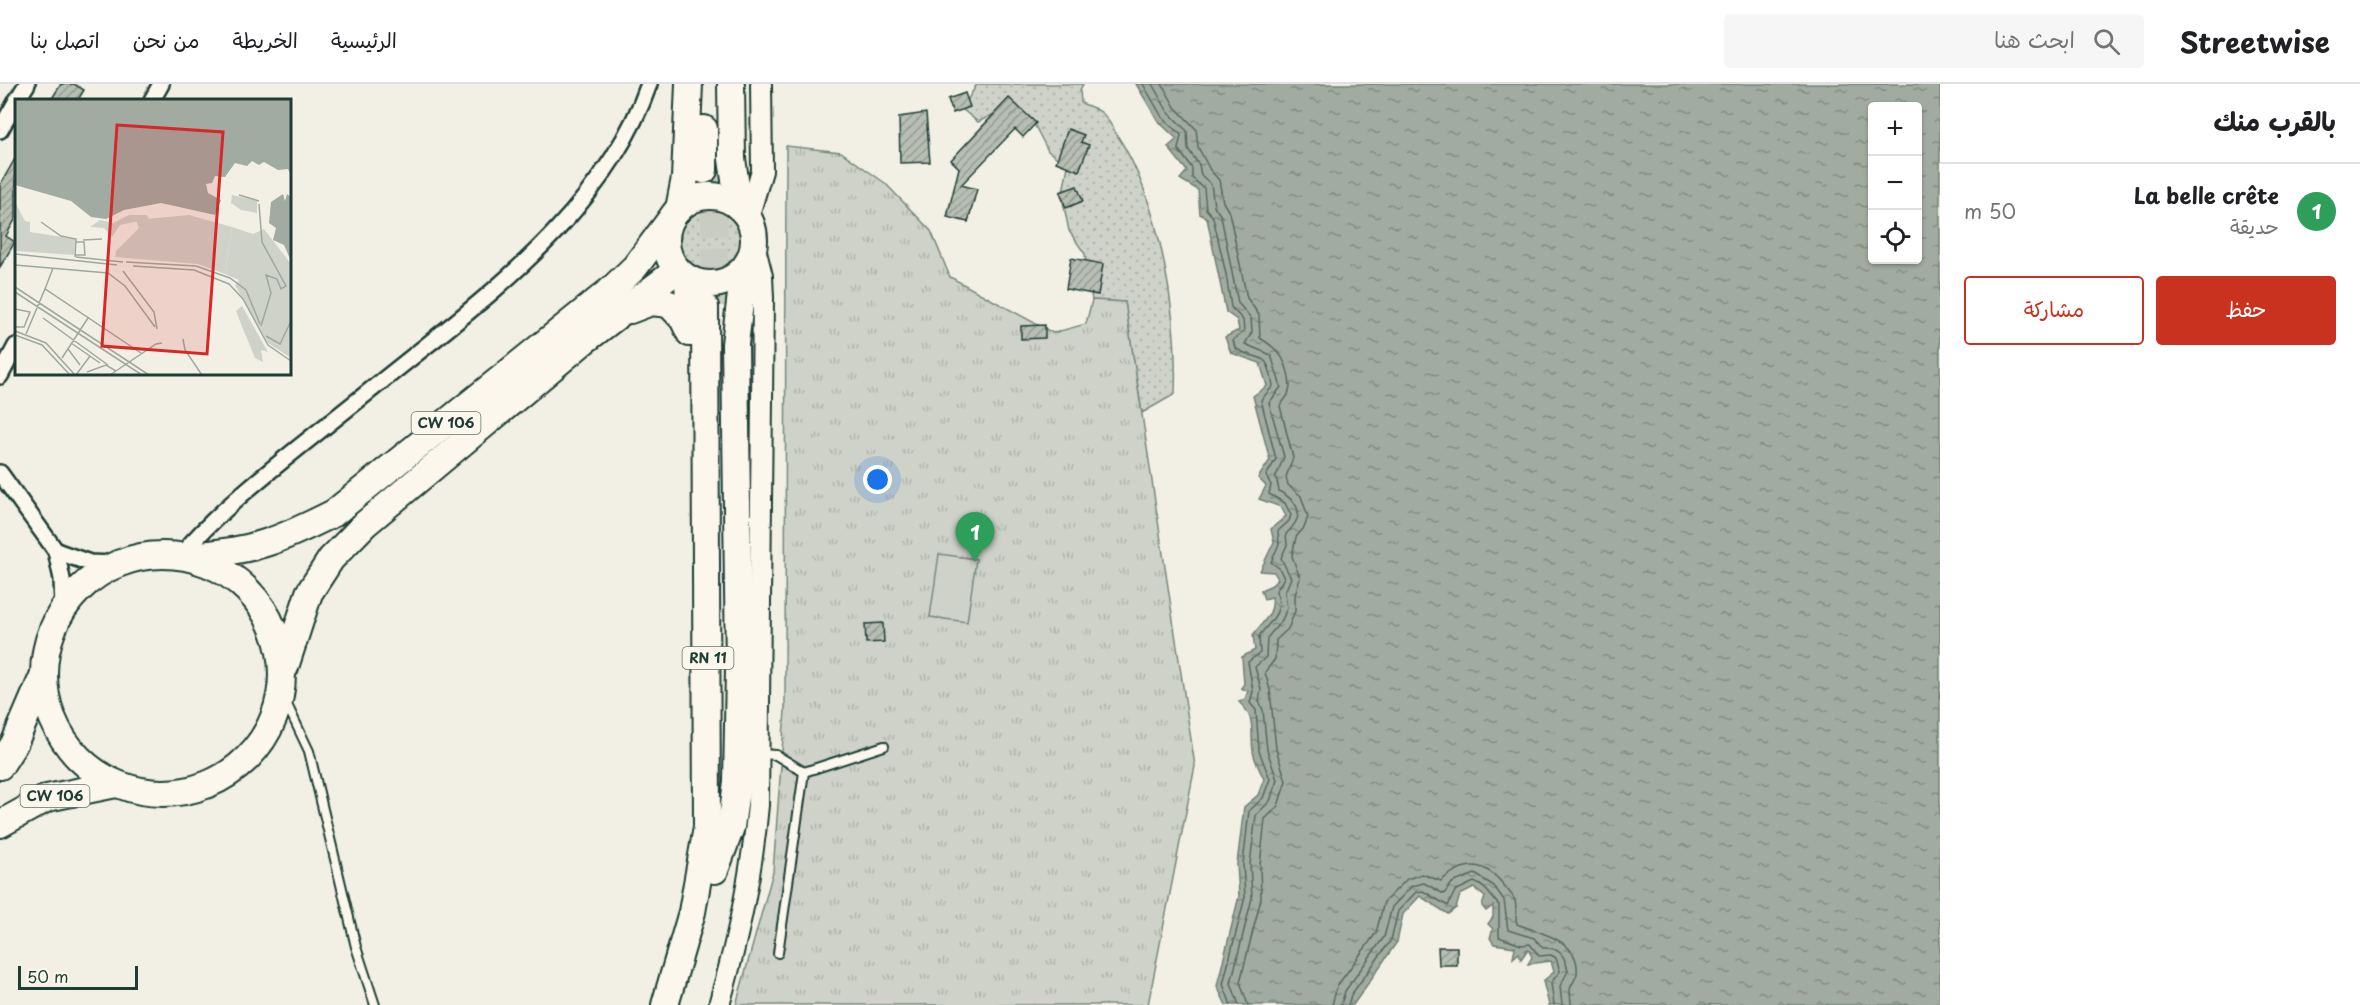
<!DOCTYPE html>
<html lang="ar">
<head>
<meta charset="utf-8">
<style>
  :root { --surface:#fff; --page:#f6f6f6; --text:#202124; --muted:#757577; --line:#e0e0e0; --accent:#c8321e }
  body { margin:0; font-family:"Playpen Sans","Playpen Sans Arabic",sans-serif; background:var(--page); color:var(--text); direction:rtl }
  .controls { position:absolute; right:18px; top:18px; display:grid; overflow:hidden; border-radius:6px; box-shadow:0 2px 4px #0004 }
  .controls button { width:54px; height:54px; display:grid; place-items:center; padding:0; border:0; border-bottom:2px solid var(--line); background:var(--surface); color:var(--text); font:30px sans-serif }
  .scale { position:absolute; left:18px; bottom:15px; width:120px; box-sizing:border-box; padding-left:6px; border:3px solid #1f3d34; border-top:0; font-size:16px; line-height:21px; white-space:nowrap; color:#1f3d34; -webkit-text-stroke:4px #fbf7ec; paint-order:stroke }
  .you { position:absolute; left:878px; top:396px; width:21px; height:21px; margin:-15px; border:4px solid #fff; border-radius:50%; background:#1a73e8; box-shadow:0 0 0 9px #1a73e833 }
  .badge { display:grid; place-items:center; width:39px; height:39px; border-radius:50%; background:var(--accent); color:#fff; font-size:20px; font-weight:700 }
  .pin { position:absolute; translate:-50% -50px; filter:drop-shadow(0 2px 3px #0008) }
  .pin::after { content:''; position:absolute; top:32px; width:21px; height:18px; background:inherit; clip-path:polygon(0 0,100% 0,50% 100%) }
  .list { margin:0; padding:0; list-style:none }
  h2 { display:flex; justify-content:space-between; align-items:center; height:78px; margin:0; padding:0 24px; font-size:26px }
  h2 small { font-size:20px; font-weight:400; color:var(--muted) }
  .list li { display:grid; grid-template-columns:39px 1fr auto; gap:18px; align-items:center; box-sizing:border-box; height:96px; padding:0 24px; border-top:2px solid var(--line) }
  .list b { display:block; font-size:22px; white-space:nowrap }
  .list p { margin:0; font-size:20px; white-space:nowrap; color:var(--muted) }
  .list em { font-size:20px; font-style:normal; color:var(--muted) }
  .actions { display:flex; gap:12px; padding:18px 24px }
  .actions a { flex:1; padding:14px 0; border:2px solid var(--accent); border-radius:6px; text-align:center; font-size:21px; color:var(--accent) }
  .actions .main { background:var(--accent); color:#fff }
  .icon { flex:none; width:33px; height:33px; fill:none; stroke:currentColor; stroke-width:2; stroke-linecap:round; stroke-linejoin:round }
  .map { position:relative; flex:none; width:1940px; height:921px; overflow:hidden; direction:ltr }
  header { display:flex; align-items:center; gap:36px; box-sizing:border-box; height:84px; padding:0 30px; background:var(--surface); border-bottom:2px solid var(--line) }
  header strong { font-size:28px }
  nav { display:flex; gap:33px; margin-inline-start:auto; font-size:21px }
  .search { width:420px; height:54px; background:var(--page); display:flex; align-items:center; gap:15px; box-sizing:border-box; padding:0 21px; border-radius:6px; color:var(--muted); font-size:22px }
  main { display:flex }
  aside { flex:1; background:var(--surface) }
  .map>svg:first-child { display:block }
</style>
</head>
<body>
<header>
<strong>Streetwise</strong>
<div class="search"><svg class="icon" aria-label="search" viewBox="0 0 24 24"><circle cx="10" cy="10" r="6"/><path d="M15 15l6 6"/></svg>ابحث هنا</div>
<nav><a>الرئيسية</a><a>الخريطة</a><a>من نحن</a><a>اتصل بنا</a></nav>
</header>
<main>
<aside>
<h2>بالقرب منك<small></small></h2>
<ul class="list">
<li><span class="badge" style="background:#2e9e5b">1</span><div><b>La belle crête</b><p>حديقة</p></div><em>50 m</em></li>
</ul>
<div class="actions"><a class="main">حفظ</a><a>مشاركة</a></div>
</aside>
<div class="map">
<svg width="1940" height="921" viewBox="0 0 1940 921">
  <defs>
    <pattern id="grass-dots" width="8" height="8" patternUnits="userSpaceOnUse" patternTransform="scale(1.5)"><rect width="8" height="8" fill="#cfd2c8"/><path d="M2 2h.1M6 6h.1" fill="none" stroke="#b1b5ac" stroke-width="1.8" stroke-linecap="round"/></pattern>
    <pattern id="park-tufts" width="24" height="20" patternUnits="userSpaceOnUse" patternTransform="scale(1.5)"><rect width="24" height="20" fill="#cfd2c8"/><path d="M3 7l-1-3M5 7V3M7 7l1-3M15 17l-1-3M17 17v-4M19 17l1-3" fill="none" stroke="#b1b5ac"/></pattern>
    <pattern id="water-ripples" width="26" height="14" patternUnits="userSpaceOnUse" patternTransform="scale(1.5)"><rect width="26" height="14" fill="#a2aba1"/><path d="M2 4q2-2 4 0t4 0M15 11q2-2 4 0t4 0" fill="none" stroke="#838c84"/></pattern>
    <pattern id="building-hatch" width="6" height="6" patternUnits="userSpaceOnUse" patternTransform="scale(1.5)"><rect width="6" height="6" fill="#b7beb3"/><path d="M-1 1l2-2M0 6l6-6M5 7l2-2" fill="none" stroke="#949c92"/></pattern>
  </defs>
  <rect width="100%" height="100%" fill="#f2f0e5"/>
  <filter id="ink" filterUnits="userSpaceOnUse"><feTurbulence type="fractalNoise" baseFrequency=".0167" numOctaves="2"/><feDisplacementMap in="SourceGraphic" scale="12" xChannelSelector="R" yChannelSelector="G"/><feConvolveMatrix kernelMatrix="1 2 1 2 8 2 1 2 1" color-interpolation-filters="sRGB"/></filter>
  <g filter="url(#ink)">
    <g fill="url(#grass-dots)" stroke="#77887e" stroke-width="1.5">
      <path d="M977 0H1083L1080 6 1081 19C1088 22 1096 24 1102 29 1108 34 1113 45 1117 51 1161 118 1178 231 1175 310L1142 329 1125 218 1092 216 1085 170 1069 147 1062 113 1068 82 1048 67 1035 42 1011 30H994L978 38 962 25Z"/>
      <circle cx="710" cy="155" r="31"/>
    </g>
    <polygon fill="url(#park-tufts)" stroke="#77887e" stroke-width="1.5" points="786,62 841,68 885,99 931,147 950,193 1053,249 1086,240 1092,216 1125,218 1195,682 1148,921 736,921 773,788 785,627"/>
    <polygon fill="#cfd2c8" stroke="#77887e" stroke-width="1.5" points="939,470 976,475 967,538 930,533"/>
    <path fill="url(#water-ripples)" stroke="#6e7f75" stroke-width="1.5" fill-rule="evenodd" d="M1136 0H1940V921H1549L1543 897 1554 888 1551 877 1528 880 1532 873 1528 865 1521 875 1519 869 1513 874 1515 863 1494 860 1490 854 1493 845 1488 840 1493 833V822L1486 827 1482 822 1485 813 1474 804 1460 811 1456 824 1448 830 1420 812 1403 830 1397 858 1353 921H1226L1217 902 1239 812 1237 780 1244 723 1258 711 1264 695C1260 686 1254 676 1253 667 1250 646 1257 635 1239 618L1245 615 1248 607 1241 604 1244 600 1242 573 1255 566 1253 551C1262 538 1275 530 1272 513L1264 515 1261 506 1272 501 1278 495 1274 488 1260 487 1274 458 1271 445 1286 432 1281 423 1259 415 1266 402 1258 394 1270 376 1253 312 1267 302 1260 279 1231 269 1225 253 1239 246 1237 236 1226 228 1207 134 1200 130 1198 106 1180 95 1187 87 1168 63 1177 55 1158 37ZM1872 22H1918V176H1872Z"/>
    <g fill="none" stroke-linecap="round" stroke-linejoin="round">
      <g stroke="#536960" stroke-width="1.5">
        <path d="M1143 0 1162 33 1181 51 1178 65 1192 84V94L1204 104 1206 125 1213 133 1226 190 1231 223 1243 236 1244 248 1233 256 1235 264C1260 280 1267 263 1273 302L1261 316 1276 375 1266 392 1271 401 1269 410 1285 419 1291 431 1289 437 1278 447 1279 460 1271 478 1279 484 1284 494 1276 507C1285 528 1270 537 1259 552L1260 569 1248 578 1253 607 1250 619 1256 626 1259 667 1270 695 1263 714 1249 727 1243 780 1245 813 1223 900 1231 921"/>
        <path d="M1152 0 1168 28 1187 47 1188 65 1199 81 1201 91 1211 100 1214 122 1221 132 1238 219 1251 234 1252 248 1245 260 1271 271 1281 303 1269 319 1284 373 1276 392 1279 407C1301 419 1305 432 1286 450L1287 461 1281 474 1291 494 1285 508 1287 524 1282 536 1267 554 1266 573 1255 583 1261 605 1259 617 1263 626 1267 666 1277 696 1270 717 1256 731 1250 780 1252 814 1231 899 1239 921"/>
        <path d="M1162 0 1175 23 1196 45 1198 63 1210 86 1219 96 1223 118 1229 128 1247 214 1259 231 1260 254C1280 266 1288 277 1290 302L1288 311 1280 322 1293 374 1286 393 1288 401 1301 412 1308 433 1304 444 1296 453 1292 472 1300 494 1295 511V527L1288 545 1276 556 1275 575 1265 588 1270 606 1276 665 1286 697 1278 722 1265 735 1260 781 1261 815 1240 898 1248 921"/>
        <path d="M1332 921 1337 902 1376 849 1384 818 1407 795 1422 790 1441 797C1467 775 1486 777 1507 805 1510 809 1513 811 1515 817 1517 824 1515 832 1517 840 1539 849 1580 855 1577 889 1576 896 1570 901 1570 907 1570 911 1571 916 1571 921"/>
        <path d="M1341 921 1345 907 1384 853 1392 823 1412 802 1424 799 1444 810 1452 799 1475 790 1494 802 1504 816 1508 846 1534 854 1543 864C1560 863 1565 872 1568 887L1560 902 1562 921"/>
        <path d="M1348 921 1351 911 1391 856 1398 827 1416 808 1423 807 1448 822 1455 807 1474 798C1486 802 1491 813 1499 821V853L1521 861 1530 860 1539 872 1551 871 1556 874 1560 887 1551 899 1554 921"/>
      </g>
    </g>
    <g fill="url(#building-hatch)" stroke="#1f3d34" stroke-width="1.5">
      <polygon points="61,0 74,0 84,6 78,16 51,16"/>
      <polygon points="965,9 970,23 953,29 948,15"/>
      <polygon points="1009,14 1036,39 1023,53 1015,45 961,101 977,105 968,138 947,133 959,84 951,76"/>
      <polygon points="926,29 930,78 900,79 899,33"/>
      <polygon points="1068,45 1084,51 1081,58 1089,61 1079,87 1056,78"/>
      <polygon points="16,73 16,134 6,152 15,158 0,183 0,101"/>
      <polygon points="1077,102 1083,117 1066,124 1060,108"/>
      <polygon points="1071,174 1103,180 1098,211 1066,205"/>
      <polygon points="1045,241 1045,254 1021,255 1021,242"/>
      <polygon points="883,539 884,558 866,559 865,540"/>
      <polygon points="1438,863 1457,863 1457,881 1439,881"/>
    </g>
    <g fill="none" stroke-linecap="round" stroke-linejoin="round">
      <polyline stroke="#c8ccc2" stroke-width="26" stroke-dasharray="26 13" stroke-linecap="butt" points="714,86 715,222"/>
      <g stroke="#1f3d34" stroke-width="12">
        <g id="service">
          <polyline points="281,608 309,667 356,863 375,921"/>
          <polyline points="760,670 776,671 804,688"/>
          <polyline points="804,688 884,662"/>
          <polyline points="778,869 804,688"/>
        </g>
      </g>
      <g stroke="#1f3d34" stroke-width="20">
        <g id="minor">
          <polyline points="17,16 27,0"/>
          <polyline points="152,16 161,0"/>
          <polyline points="0,46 16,18"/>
          <polyline points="0,292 16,262"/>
          <polyline points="0,389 56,467 62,495 63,524"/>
          <polyline points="56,467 90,479 114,480"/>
          <path d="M181 471C215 431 257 397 298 364 341 330 383 296 426 262 515 191 610 112 649 0"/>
        </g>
      </g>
      <g stroke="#1f3d34" stroke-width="24">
        <g id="tertiary">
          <polyline points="748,134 762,87 761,0"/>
          <path d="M719 921C738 855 752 789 758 721L763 214 762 192 754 160"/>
        </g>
      </g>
      <g stroke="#1f3d34" stroke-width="30">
        <g id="trunk">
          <polyline points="731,0 732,75 739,123"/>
          <polyline points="704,86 704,45"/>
          <circle cx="710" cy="156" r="44"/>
          <polyline points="679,125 685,94 689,0"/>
          <polyline points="688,195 690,249"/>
          <polyline points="630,226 651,218 669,220 683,235 690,249"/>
          <path d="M194 471C253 468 282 455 334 429L611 206 635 183 671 135"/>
          <circle cx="163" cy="590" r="119"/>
          <polyline points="285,583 309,509 331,475 365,440 584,257 677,186"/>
          <polyline points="0,682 14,660 44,590"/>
          <polyline points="0,740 47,714 116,700"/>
          <polyline points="715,786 731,743 737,698 739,585 735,260 744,185"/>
          <polyline points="665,921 692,828 707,743 705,223"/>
        </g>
      </g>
      <use href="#service" stroke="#fbf7ec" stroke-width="8"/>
      <use href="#minor" stroke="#fbf7ec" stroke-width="15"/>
      <use href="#tertiary" stroke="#fbf7ec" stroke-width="20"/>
      <use href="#trunk" stroke="#fbf7ec" stroke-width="26"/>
    </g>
  </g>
  <g text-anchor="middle" stroke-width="4.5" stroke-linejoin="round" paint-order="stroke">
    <g fill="#fbf7ec" stroke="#61756b" stroke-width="1.5">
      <rect x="411.5" y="328" width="69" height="22" rx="4.5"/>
      <rect x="682.5" y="563" width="51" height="22" rx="4.5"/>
      <rect x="20.5" y="701" width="69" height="22" rx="4.5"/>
    </g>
    <g font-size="14" font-weight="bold" fill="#1f3d34">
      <text x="446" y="344">CW 106</text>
      <text x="708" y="579">RN 11</text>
      <text x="55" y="717">CW 106</text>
    </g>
  </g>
  <g transform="translate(15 15)">
    <rect width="276" height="276" fill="#f2f0e5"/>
    <path d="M114 116H132L134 120 105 126 97 138 89 129 75 128 85 121 98 124Z" fill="#cfd2c8"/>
    <path d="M217 128 238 135 249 130 276 165V259L253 244 220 186 224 181 210 175ZM227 207 253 253 246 251 248 263 240 259 226 225 221 212Z" fill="#cfd2c8"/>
    <path d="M0 103 10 122 15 123V133L60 140 59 156 0 152Z" fill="#cfd2c8"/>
    <path d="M217 96 242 102V114L226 111 216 104ZM174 116 217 128 210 175 183 165 100 158 101 152 124 129 121 121Z" fill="#cfd2c8"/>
    <path d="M0 0H276V77L273 70 263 71 249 63 244 66 237 62 232 67 220 64 210 78 200 77 197 84 191 85 193 94 206 101 200 116 146 104 109 111 91 120 76 118 56 102 0 86ZM268 95 270 102 272 95 276 98V162L269 146 258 141 261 129 254 124 256 103Z" fill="#a2aba1"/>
    <path fill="none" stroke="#9ea89e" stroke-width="1.5" d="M224 96 244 102M244 105 247 143 271 187 266 190 262 180 251 176 256 194 246 227M26 123 46 137 61 140 60 158M68 141 87 140M0 155 102 166M60 156H70L69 143H61M61 158 108 163M111 163 181 167 215 179 231 191 245 225M0 166 93 174 110 187 140 228M118 167 179 171 214 185 228 200 253 246 276 262M108 172 139 213 142 230M0 188 134 276M30 190 38 169M0 193 127 276M0 210 15 213 9 228H0M28 219 93 266M0 232 31 244 60 276M11 235 30 190 126 254M0 236 27 246 55 276M251 237 265 245 276 222M168 240 170 251 187 276M56 244 85 264M53 250 65 266M47 259 73 219M72 273 91 266 101 272M61 276 75 257M95 276 141 245 147 244"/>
    <path fill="#d62828" fill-opacity="0.15" stroke="#d62828" stroke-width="3" d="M102 26 208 33 192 255 87 247Z"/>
    <rect width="276" height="276" fill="none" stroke="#1f3d34" stroke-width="3"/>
  </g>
</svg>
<div class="controls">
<button>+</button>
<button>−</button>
<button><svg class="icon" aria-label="locate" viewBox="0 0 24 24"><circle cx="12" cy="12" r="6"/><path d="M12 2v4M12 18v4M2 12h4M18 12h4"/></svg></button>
</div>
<div class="scale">50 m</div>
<div class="you"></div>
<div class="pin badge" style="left:975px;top:478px;background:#2e9e5b">1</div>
</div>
</main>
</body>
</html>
